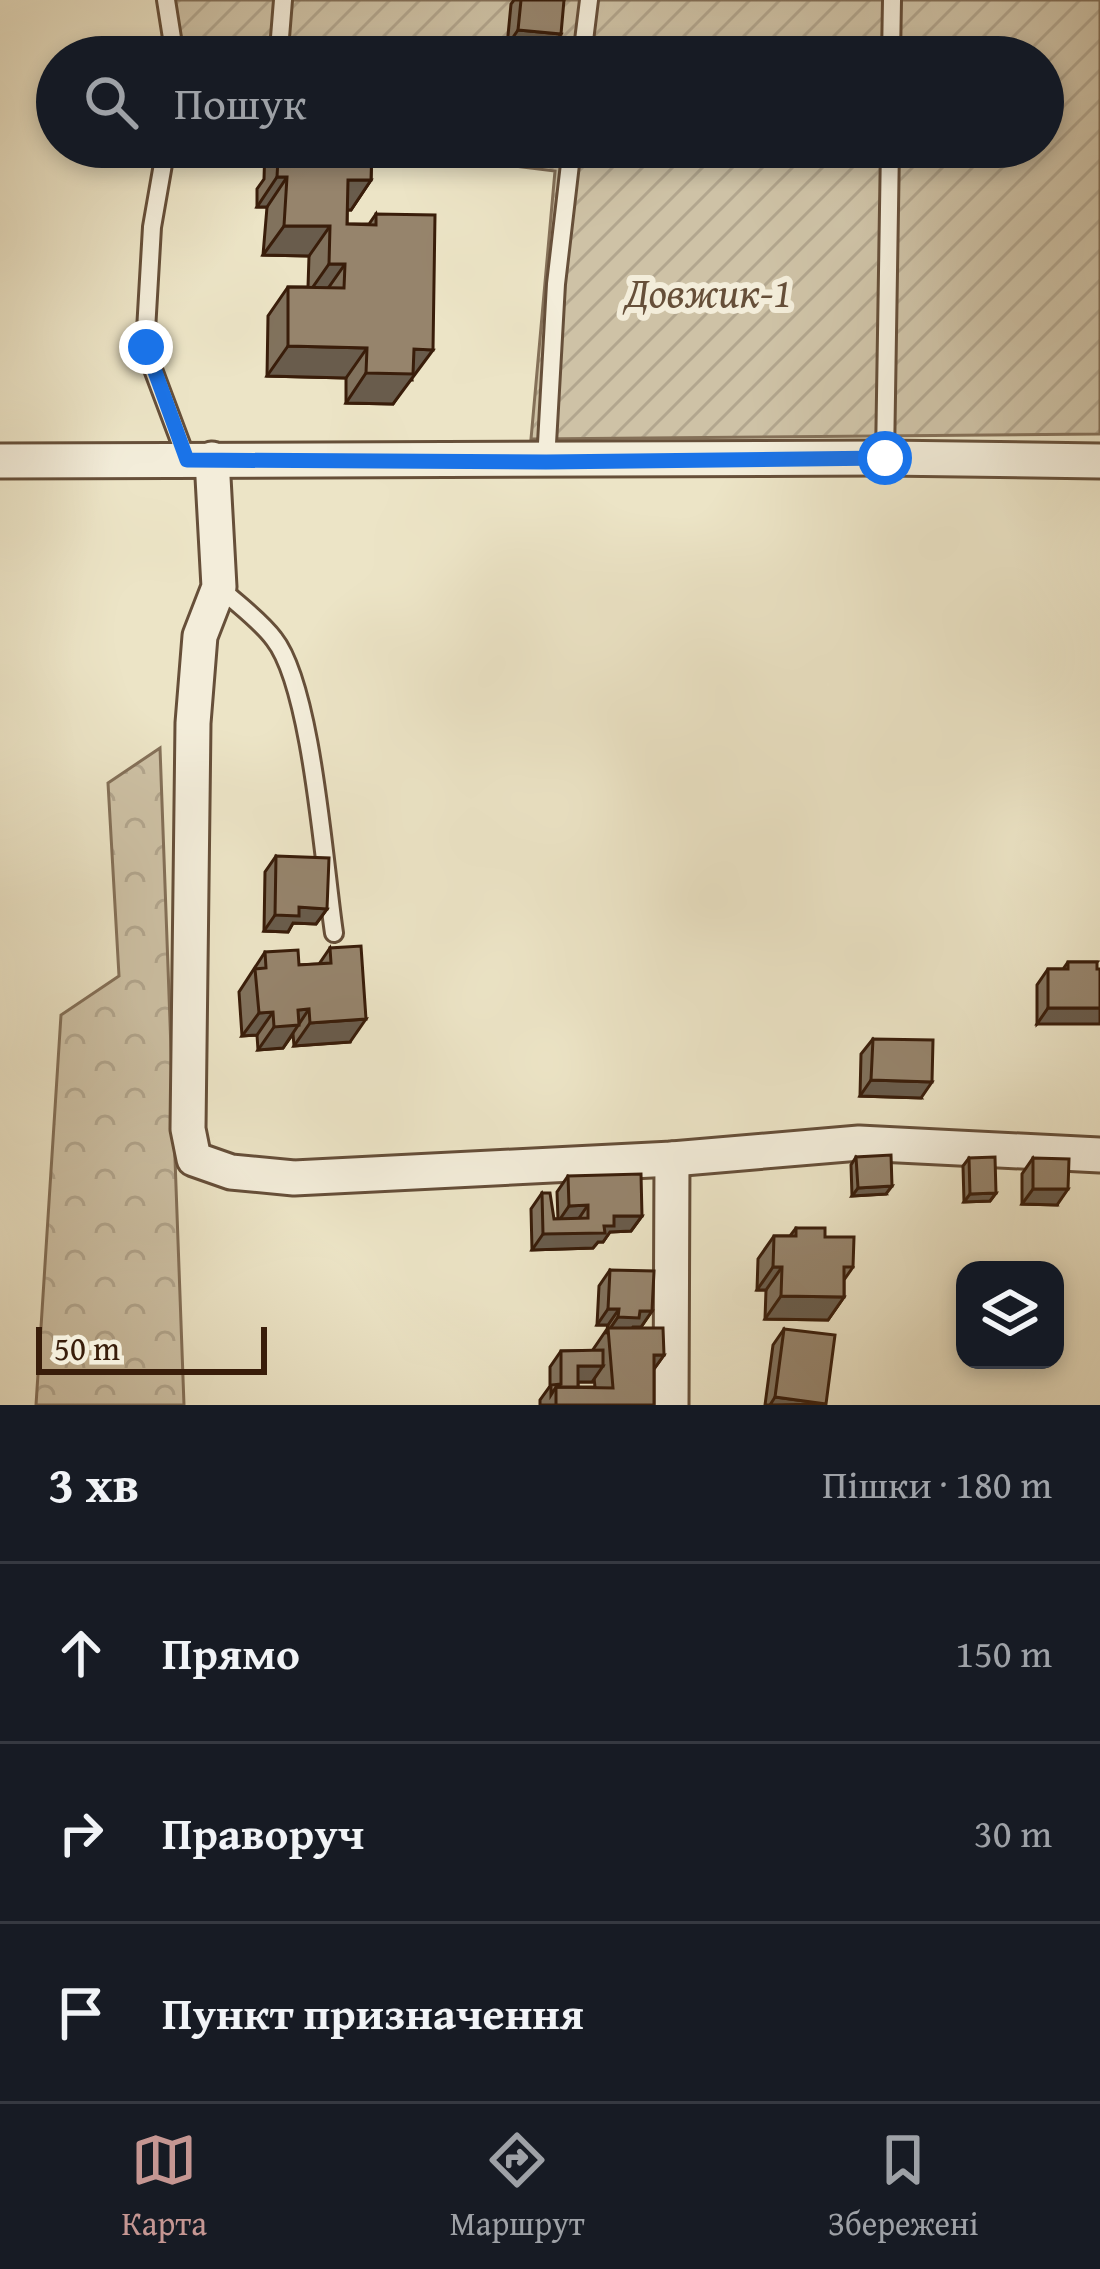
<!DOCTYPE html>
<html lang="uk">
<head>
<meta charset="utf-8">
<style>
  :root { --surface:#171b24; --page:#242831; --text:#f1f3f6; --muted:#9ea1a6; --line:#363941; --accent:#c59692 }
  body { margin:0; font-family:"Gentium Book Plus",serif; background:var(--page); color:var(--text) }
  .controls { position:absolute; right:36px; bottom:36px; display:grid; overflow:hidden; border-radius:24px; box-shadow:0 6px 18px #0003 }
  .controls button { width:108px; height:108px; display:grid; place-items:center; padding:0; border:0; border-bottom:3px solid var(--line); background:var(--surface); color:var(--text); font:60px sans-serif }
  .scale { position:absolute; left:36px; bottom:30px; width:231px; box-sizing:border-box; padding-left:12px; border:6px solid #391d0a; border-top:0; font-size:33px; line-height:42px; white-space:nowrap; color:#391d0a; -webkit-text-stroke:9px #f3edda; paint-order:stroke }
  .stop { position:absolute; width:36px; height:36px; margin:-27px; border:9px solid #1a73e8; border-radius:50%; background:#fff }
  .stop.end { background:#1a73e8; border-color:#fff; box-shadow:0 3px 12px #0008 }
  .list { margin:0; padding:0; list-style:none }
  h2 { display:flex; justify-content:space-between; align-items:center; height:156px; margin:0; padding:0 48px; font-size:51px }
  h2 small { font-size:39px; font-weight:400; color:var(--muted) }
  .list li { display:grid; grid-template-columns:78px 1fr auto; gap:36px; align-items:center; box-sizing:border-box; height:180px; padding:0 48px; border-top:3px solid var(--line) }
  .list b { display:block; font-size:45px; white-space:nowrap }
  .list em { font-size:39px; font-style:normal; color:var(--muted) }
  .icon { flex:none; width:66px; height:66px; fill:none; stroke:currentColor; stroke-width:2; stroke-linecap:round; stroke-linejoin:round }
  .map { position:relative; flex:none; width:1100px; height:1405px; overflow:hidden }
  .search { position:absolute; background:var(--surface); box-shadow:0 6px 18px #0003; left:36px; right:36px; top:36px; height:132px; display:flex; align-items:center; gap:30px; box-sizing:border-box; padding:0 42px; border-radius:66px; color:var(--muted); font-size:45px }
  .sheet { height:696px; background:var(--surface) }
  nav { display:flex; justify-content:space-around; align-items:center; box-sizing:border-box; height:168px; border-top:3px solid var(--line); background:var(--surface); font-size:33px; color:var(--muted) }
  nav a { display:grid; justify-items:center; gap:6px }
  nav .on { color:var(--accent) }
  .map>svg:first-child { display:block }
</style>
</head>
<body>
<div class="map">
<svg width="1100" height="1405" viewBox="0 0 1100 1405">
  <defs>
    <pattern id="forest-crowns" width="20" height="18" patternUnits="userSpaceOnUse" patternTransform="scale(3)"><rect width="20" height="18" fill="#cec2a6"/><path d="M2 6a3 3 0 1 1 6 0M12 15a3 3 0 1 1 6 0" fill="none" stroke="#b2a68e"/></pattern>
    <pattern id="garden-furrows" width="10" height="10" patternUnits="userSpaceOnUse" patternTransform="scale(3)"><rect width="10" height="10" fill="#cec2a6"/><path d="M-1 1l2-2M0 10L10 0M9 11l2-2" fill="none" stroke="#b2a68e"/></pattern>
  </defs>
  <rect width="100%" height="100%" fill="#ece4c6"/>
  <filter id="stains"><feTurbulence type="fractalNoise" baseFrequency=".00167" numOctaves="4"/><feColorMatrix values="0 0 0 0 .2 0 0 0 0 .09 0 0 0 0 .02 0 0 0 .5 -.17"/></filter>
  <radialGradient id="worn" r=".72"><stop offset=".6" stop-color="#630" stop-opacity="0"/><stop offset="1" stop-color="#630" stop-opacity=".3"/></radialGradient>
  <polygon fill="url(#forest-crowns)" stroke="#847058" stroke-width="3" points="160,748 184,1405 36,1405 61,1015 119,976 108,783"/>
  <polygon fill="url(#garden-furrows)" stroke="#847058" stroke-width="3" points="172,0 1100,0 1100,434 531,439 555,171 361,147 1043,147 1043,57 176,57"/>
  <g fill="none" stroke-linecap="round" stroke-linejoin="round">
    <g stroke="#664f39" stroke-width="22">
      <g id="service">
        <polyline points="166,0 175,57"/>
        <polyline points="203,57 279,50 283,0"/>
        <polyline points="582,57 589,0"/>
        <polyline points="891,57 892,0"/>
        <polyline points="166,147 152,227 145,348 187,460"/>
        <polyline points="885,458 890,147"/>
        <polyline points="546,461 556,284 572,147"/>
        <path d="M219 587C237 604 260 620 274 639 312 687 324 866 334 933"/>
      </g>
    </g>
    <g stroke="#664f39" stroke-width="39">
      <g id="minor">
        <polyline points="212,459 219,587 200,636 193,723 188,1129 194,1159 231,1172 294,1178 672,1159 859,1143 1100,1155"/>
        <polyline points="0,461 885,458 1100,461"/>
        <polyline points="671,1405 672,1159"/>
      </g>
    </g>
    <use href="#service" stroke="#f3edda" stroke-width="16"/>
    <use href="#minor" stroke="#f3edda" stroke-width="33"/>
  </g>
  <g fill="#81725d" stroke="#391d0a" stroke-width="3" fill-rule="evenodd">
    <polygon points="514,0 564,0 550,50 507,46 511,4"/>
    <polygon points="265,147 372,147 371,180 351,210 347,210 347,224 369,224 376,214 412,380 409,380 393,404 346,403 346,378 267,376 268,316 288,287 308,287 309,256 263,255 267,207 257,207 257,189 264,179"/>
    <polygon points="276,856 327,909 316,924 293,923 288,932 264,931 265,872"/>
    <polygon points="330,948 350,1042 294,1046 293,1034 283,1048 258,1050 257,1035 242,1036 239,992 265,952 299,965 319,964"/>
    <polygon points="1068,962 1097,962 1037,1024 1037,985 1048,969 1063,969"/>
    <polygon points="873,1039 921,1098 860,1096 861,1054"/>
    <polygon points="856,1157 886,1194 852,1196 851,1165"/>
    <polygon points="969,1158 996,1193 990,1201 964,1202 963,1166"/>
    <polygon points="1033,1158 1057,1205 1022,1204 1022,1174"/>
    <polygon points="568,1176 642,1216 631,1231 610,1232 603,1242 598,1242 593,1248 532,1250 531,1209 542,1193 554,1219 558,1219 557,1192"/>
    <polygon points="796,1228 825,1237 853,1267 844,1280 844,1297 828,1320 765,1319 766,1290 757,1290 758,1259 774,1236 790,1236"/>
    <path d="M610 1270 652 1311 641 1327 632 1328 664 1355 654 1369V1405H540V1400L550 1386V1367L561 1351H592L607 1329 608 1325H597L599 1286ZM594 1378 595 1387H578V1382H592Z"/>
    <polygon points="784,1329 825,1405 765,1405 773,1345"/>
  </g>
  <g fill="#695c4c" stroke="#391d0a" stroke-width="3">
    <polygon points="518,30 561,34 550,50 507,46"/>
    <polygon points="277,177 287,177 267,207 257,207"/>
    <polygon points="348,180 371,180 351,210 327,209"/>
    <polygon points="284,226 330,226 309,256 263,255"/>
    <polygon points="329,264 345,264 324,294 308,294"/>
    <polygon points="288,346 367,348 346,378 267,376"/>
    <polygon points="414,349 433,350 393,404 346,403 366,373"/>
    <polygon points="299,907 327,909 316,924 293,923 288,932 264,931 275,915"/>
    <polygon points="1048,1008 1100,1008 1100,1024 1037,1024"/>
    <polygon points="309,1009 283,1048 258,1050 274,1027 298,1010"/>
    <polygon points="273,1012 257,1035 242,1036 259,1013"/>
    <polygon points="366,1019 350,1042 294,1046 310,1023"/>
    <polygon points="871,1080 932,1082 921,1098 860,1096"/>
    <polygon points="892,1186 886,1194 852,1196 858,1188"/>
    <polygon points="1033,1189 1068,1189 1057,1205 1022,1204"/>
    <polygon points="996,1193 990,1201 964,1202 970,1194"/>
    <polygon points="588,1205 577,1221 558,1222 569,1206"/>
    <polygon points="614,1216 642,1216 631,1231 610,1232 603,1242 598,1242 593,1248 532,1250 543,1234"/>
    <polygon points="773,1267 782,1267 766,1290 757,1290"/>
    <polygon points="781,1296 844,1297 828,1320 765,1319"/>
    <polygon points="608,1309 619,1309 608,1325 597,1325"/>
    <polygon points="640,1311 652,1311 641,1327 633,1327 628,1334 607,1333 618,1317"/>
    <polygon points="654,1355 664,1355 647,1379"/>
    <polygon points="578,1366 603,1366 592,1382 567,1382"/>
    <polygon points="775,1397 826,1404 770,1405"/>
  </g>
  <g fill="#96846c" stroke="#391d0a" stroke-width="3">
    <polygon points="521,0 564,0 561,34 518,30"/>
    <polygon points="284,147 372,147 371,180 348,180 347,224 376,225 376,214 435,215 433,350 414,349 413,374 366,373 367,348 288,346 288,287 344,288 345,264 329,264 330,226 284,226 287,177 277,177 278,159 284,160"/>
    <polygon points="276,856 329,858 327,909 299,907 299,916 275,915"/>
    <polygon points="361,946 366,1019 310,1023 309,1009 298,1010 299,1025 274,1027 273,1012 259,1013 255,969 266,968 265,952 298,950 299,965 331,963 330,948"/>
    <polygon points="1068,962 1097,962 1097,969 1100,969 1100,1008 1048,1008 1048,969 1068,969"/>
    <polygon points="873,1039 933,1040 932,1082 871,1080"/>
    <polygon points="891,1155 892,1186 858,1188 856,1157"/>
    <polygon points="995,1157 996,1193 970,1194 969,1158"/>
    <polygon points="1033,1158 1069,1159 1068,1189 1033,1189"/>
    <polygon points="641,1174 642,1216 614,1216 614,1226 604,1226 605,1233 543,1234 542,1193 550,1193 554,1219 588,1218 588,1205 569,1206 568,1176"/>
    <polygon points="796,1228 825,1228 825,1237 854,1237 853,1267 844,1267 844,1297 781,1296 782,1267 773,1267 774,1236 796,1236"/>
    <polygon points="610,1270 654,1271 652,1311 640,1311 639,1318 618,1317 619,1309 608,1309"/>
    <polygon points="608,1328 663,1328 664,1355 654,1355 654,1405 556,1405 556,1387 613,1388"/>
    <polygon points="784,1329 835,1335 826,1404 775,1397"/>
    <polygon points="603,1350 603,1366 578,1366 578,1387 556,1387 551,1395 551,1385 561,1384 561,1351"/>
  </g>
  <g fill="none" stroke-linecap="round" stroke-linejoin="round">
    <polyline stroke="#1a73e8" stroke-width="15" points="146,347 187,460 546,462 885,458"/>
  </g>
  <g text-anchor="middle" stroke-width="12" stroke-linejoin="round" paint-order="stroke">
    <g font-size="42" font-style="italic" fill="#664f39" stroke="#f3edda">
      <text x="708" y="307">Довжик-1</text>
    </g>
  </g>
  <rect width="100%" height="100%" filter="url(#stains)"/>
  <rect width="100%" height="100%" fill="url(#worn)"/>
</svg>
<div class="controls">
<button><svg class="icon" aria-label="layers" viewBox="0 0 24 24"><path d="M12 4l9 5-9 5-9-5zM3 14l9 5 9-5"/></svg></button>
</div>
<div class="scale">50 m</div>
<div class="stop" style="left:885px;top:458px"></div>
<div class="stop end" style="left:146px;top:347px"></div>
<div class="search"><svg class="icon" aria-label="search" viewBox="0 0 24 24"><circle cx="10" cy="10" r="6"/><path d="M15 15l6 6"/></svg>Пошук</div>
</div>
<section class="sheet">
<h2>3 хв<small>Пішки · 180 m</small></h2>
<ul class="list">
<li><svg class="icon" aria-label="ahead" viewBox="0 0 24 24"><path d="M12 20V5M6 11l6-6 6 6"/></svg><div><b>Прямо</b></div><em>150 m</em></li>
<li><svg class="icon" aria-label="right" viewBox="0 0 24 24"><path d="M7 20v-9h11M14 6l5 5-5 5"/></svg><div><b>Праворуч</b></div><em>30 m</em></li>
<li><svg class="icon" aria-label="arrive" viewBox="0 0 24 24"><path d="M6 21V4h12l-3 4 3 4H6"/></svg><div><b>Пункт призначення</b></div></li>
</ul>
</section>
<nav>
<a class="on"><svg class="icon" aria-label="map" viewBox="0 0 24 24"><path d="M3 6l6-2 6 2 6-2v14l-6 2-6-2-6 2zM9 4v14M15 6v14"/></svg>Карта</a>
<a><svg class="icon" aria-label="directions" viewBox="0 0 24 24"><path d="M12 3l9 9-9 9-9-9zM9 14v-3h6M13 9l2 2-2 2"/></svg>Маршрут</a>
<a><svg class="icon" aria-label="saved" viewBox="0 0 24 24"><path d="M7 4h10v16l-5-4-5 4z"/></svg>Збережені</a>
</nav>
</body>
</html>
